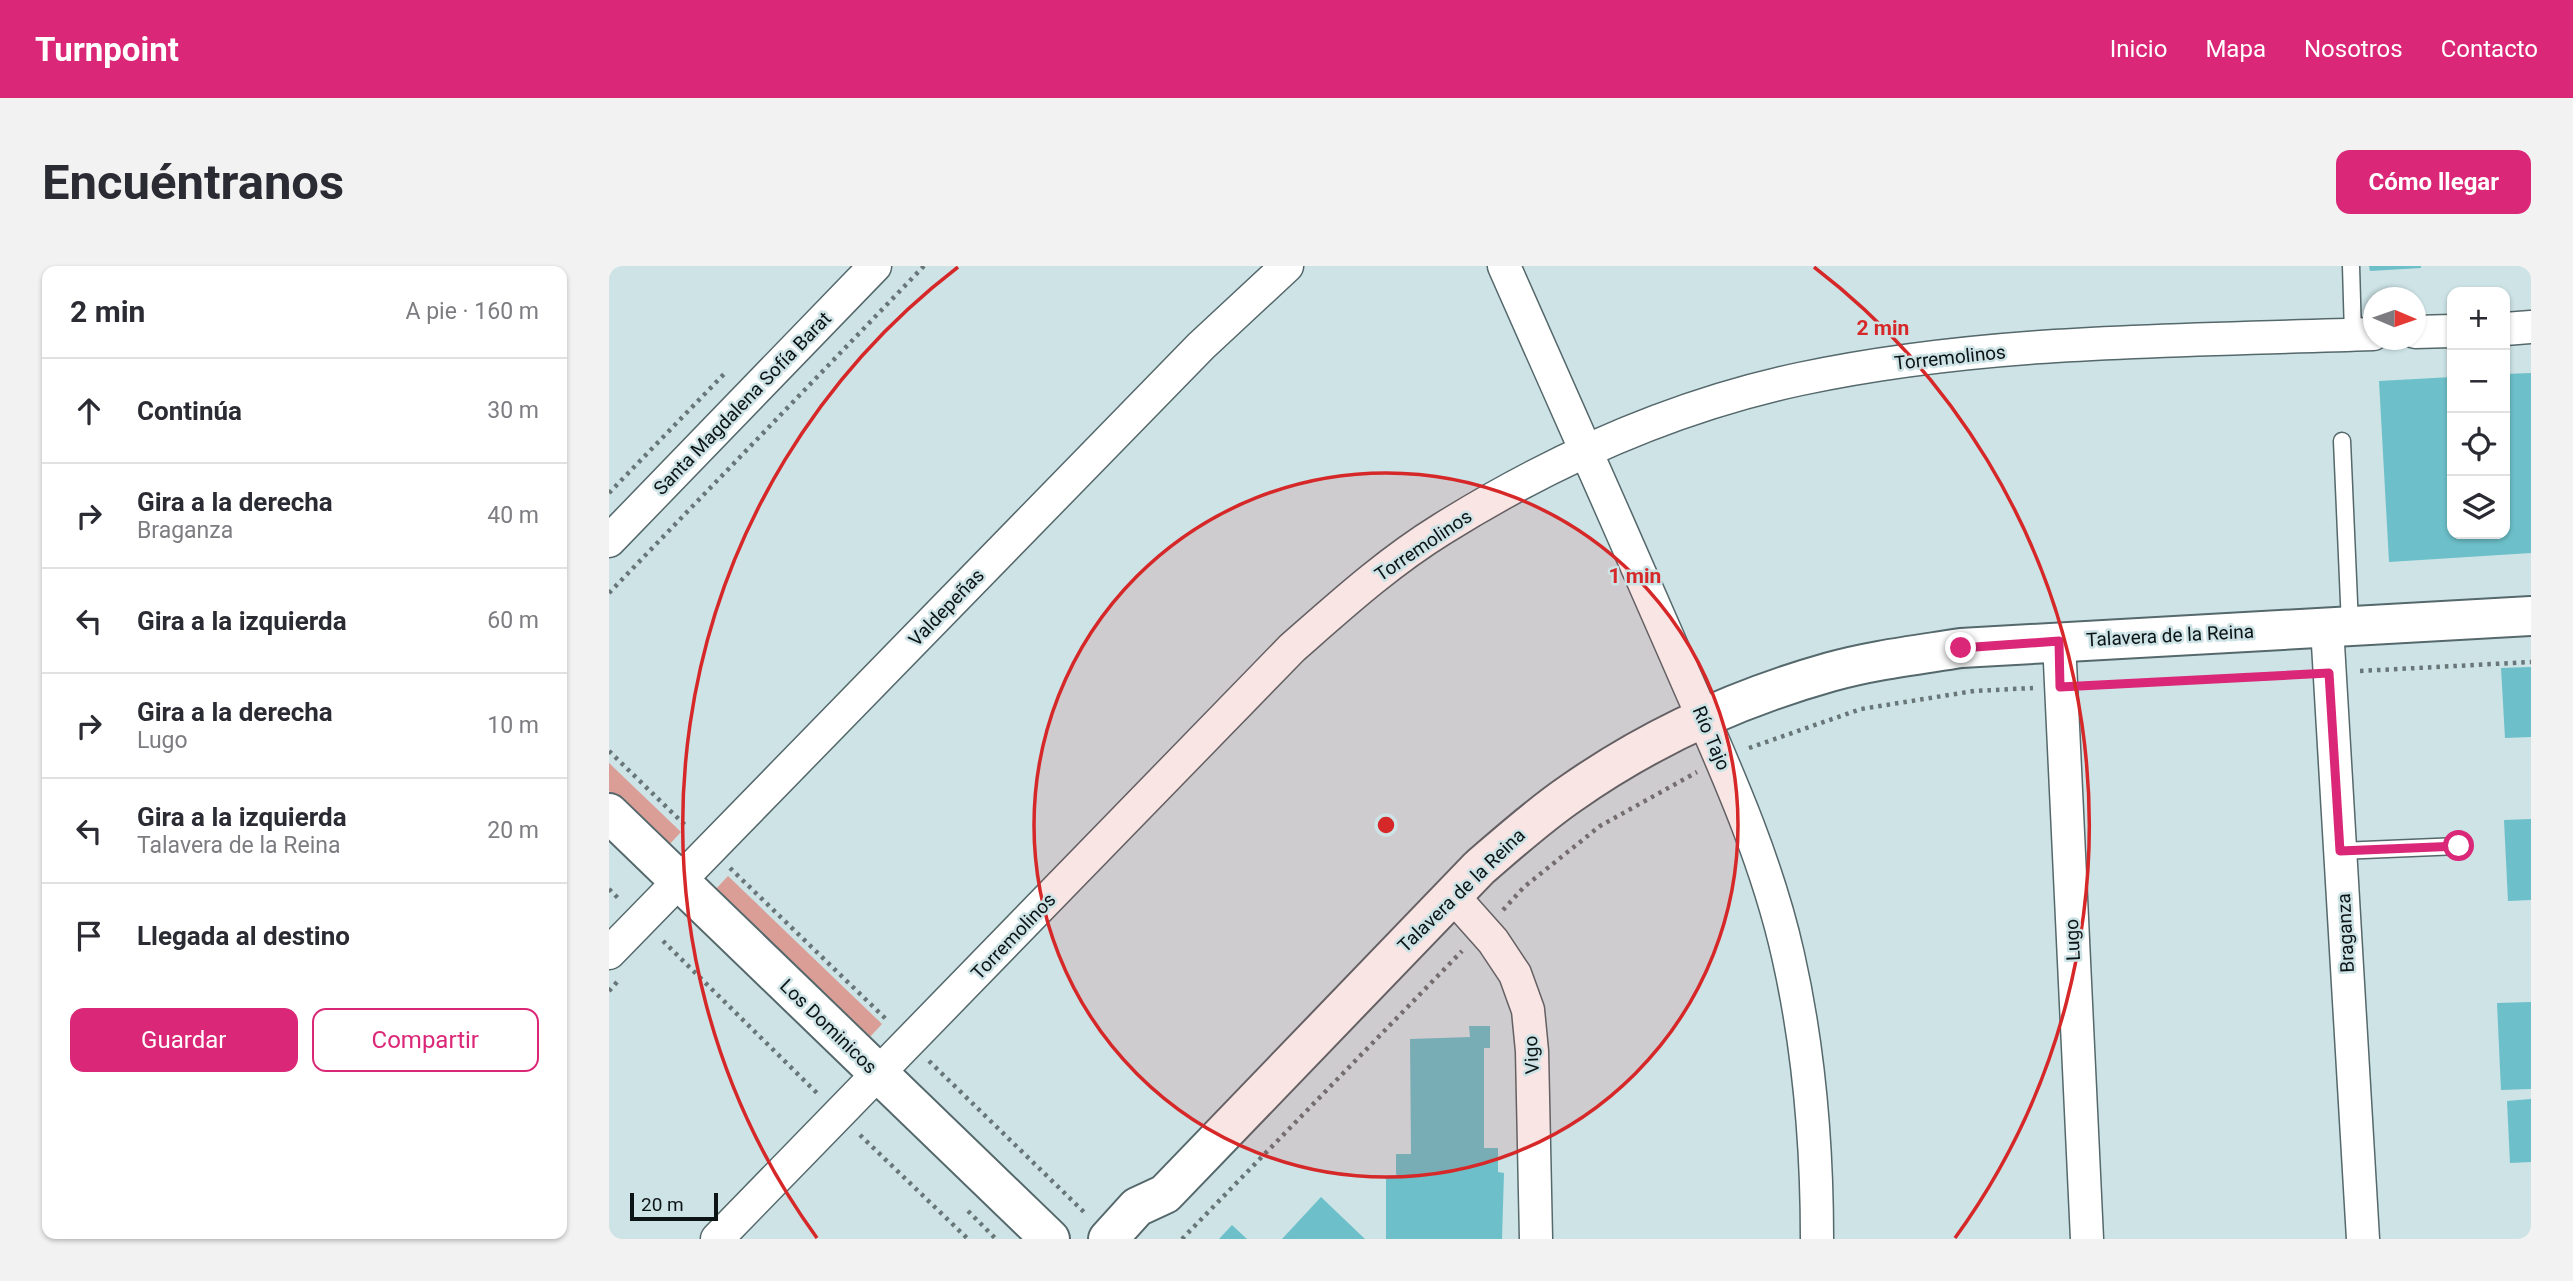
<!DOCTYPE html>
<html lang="es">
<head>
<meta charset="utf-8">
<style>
  :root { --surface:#fff; --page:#f2f2f3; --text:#2b2b33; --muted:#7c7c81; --line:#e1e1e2; --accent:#db2777 }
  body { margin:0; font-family:Roboto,sans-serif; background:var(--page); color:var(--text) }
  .controls { position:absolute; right:21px; top:21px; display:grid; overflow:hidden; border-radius:14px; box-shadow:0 2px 5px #0004 }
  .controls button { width:63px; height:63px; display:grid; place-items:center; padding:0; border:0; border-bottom:2px solid var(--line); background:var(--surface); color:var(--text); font:35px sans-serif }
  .compass { position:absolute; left:1754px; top:21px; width:63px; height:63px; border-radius:50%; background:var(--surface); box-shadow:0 2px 5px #0004; rotate:92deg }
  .scale { position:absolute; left:21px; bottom:18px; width:88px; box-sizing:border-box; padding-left:7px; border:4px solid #0c1415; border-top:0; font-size:19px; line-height:24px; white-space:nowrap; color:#0c1415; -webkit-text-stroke:5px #cde3e6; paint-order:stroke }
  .stop { position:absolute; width:21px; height:21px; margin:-16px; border:5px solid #db2777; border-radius:50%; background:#fff }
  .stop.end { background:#db2777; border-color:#fff; box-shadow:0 2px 7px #0008 }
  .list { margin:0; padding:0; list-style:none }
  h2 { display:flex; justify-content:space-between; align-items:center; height:91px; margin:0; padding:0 28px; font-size:30px }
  h2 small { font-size:23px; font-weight:400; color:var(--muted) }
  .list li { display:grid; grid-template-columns:46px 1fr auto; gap:21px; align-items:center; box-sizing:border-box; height:105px; padding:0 28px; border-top:2px solid var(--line) }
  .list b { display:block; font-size:26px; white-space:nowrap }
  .list p { margin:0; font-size:23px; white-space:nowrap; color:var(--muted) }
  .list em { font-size:23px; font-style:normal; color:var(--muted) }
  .actions { display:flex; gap:14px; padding:21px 28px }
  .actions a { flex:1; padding:16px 0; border:2px solid var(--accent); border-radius:14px; text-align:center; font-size:24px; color:var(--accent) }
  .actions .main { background:var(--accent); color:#fff }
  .icon { flex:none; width:38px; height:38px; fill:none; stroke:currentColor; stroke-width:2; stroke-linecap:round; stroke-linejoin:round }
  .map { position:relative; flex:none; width:1922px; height:973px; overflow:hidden; border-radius:14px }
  header { display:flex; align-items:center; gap:42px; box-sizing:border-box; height:98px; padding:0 35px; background:var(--accent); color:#fff }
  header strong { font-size:33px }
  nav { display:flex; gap:38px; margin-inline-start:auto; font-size:24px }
  .intro { display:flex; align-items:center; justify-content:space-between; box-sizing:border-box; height:168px; padding:0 42px }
  h1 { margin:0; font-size:49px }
  .button { padding:18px 32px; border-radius:14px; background:var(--accent); color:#fff; font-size:24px; font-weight:700 }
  main { display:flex; gap:42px; padding:0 42px }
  aside { flex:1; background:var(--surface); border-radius:14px; box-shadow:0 2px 5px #0004 }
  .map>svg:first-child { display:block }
</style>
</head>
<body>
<header>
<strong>Turnpoint</strong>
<nav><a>Inicio</a><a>Mapa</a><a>Nosotros</a><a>Contacto</a></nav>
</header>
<div class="intro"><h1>Encuéntranos</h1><a class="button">Cómo llegar</a></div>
<main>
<aside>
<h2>2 min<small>A pie · 160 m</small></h2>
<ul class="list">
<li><svg class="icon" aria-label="ahead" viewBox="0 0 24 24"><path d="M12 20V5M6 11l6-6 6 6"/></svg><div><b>Continúa</b></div><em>30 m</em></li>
<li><svg class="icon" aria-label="right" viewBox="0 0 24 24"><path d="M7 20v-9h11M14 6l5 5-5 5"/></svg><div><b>Gira a la derecha</b><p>Braganza</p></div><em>40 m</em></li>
<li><svg class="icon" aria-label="left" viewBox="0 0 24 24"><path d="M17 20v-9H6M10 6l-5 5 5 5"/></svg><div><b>Gira a la izquierda</b></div><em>60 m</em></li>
<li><svg class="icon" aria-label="right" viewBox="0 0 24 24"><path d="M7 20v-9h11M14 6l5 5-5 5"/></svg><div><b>Gira a la derecha</b><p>Lugo</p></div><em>10 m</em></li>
<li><svg class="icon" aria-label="left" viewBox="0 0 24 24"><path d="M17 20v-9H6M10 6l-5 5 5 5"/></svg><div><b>Gira a la izquierda</b><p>Talavera de la Reina</p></div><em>20 m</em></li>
<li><svg class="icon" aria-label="arrive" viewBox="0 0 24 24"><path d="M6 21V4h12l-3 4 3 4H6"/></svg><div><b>Llegada al destino</b></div></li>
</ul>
<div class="actions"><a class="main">Guardar</a><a>Compartir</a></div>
</aside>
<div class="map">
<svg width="1922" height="973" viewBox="0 0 1922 973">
  <rect width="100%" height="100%" fill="#cde3e6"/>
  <g fill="#db9e96">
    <polygon points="0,497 72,566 58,581 0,525"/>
    <polygon points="119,610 273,758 259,773 105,625"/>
  </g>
  <g fill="#6dc0ca">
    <polygon points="1760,0 1812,0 1812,2 1761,5"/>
    <polygon points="1922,107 1922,287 1780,296 1770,115 1843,111 1843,268 1896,268 1896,108"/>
    <polygon points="1922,401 1922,471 1896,472 1892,402"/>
    <polygon points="1922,553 1922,634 1899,635 1895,554"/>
    <polygon points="1922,736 1922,823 1892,824 1888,737"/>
    <polygon points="860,760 881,760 881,782 875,782 875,882 889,882 889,906 895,907 893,973 777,973 777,912 791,912 787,908 787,888 802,888 801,773 861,771"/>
    <polygon points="1922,833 1922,896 1901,897 1898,835"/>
    <polygon points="712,931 756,973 673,973"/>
    <polygon points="623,959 638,973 610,973"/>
  </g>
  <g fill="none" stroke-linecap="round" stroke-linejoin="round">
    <g stroke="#55686b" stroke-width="19">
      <g id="service">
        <polyline points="1742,0 1744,69"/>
        <polyline points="1733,175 1741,359"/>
        <polyline points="1731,585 1850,580"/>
      </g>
    </g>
    <g stroke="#55686b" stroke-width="35">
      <g id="minor">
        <path d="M895 0C953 131 1011 261 1068 392 1110 489 1156 586 1179 689 1200 782 1208 878 1208 973"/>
        <polyline points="1896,63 1922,61"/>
        <polyline points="1806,66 1843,65"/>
        <polyline points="0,275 266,0"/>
        <polyline points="1718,361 1754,973"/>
        <polyline points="1450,375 1478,973"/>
        <polyline points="843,629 884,675 906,708 919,744 923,785 927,973"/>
        <polyline points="0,687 592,80 678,0"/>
        <path d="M108 973 683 382C731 340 778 297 833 263 942 195 1065 140 1191 113 1379 73 1573 75 1764 68"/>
      </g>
    </g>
    <g stroke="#55686b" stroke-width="42">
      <g id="tertiary">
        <polyline points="0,547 441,973"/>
        <path d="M499 973 528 941 556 928 870 602C900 576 929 550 961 528 1039 473 1129 432 1221 406 1264 394 1308 389 1352 382L1922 350"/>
      </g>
    </g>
    <g stroke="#687678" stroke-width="4.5" stroke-dasharray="3.5 5" stroke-linecap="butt">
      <polyline points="0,227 116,107"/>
      <polyline points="0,327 315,0"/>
      <polyline points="1751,405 1922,396"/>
      <polyline points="1482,420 1693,408"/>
      <polyline points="1140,482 1252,443 1365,425 1424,422"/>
      <polyline points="0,485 79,562"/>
      <polyline points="121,602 278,754"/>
      <polyline points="0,623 10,633"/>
      <polyline points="894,644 915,621 991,560 1088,506"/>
      <polyline points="54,675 210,829"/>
      <polyline points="0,725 8,716"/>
      <polyline points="320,795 476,947"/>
      <polyline points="251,869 359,973"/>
      <polyline points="359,945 387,973"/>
      <polyline points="573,973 853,685"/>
    </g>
    <use href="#service" stroke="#fff" stroke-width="16"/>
    <use href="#minor" stroke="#fff" stroke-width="32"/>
    <use href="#tertiary" stroke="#fff" stroke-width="38"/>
  </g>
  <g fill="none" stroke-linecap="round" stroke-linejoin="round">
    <polyline stroke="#db2777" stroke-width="9" points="1352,382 1450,375 1451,421 1720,407 1731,585 1850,580"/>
  </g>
  <circle cx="777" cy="559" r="352" fill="#d62828" fill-opacity=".12"/>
  <g fill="none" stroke="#d62828" stroke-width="3.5">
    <circle cx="777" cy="559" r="352"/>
    <path d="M208 972A703 703 0 0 1 349 1M1205 1A703 703 0 0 1 1346 972"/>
  </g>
  <g text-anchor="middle" stroke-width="5" stroke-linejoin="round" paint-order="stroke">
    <g font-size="19" fill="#0c1415" stroke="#cde3e6">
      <text transform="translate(1341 91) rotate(-6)" y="7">Torremolinos</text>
      <text transform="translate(133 137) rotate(-46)" y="7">Santa Magdalena Sofía Barat</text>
      <text transform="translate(814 279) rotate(-34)" y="7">Torremolinos</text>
      <text transform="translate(337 341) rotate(-46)" y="7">Valdepeñas</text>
      <text transform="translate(1561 369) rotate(-3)" y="7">Talavera de la Reina</text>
      <text transform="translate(1103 472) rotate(67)" y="7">Río Tajo</text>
      <text transform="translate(852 624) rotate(-44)" y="7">Talavera de la Reina</text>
      <text transform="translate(1736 667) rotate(-93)" y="7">Braganza</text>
      <text transform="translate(404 670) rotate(-46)" y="7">Torremolinos</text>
      <text transform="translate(1463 674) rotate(-93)" y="7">Lugo</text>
      <text transform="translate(220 760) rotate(44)" y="7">Los Dominicos</text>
      <text transform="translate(922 789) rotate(-93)" y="7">Vigo</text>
    </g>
  </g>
  <circle cx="777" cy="559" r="10" fill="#d62828" stroke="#cde3e6" stroke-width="3.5"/>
  <g font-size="21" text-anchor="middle" font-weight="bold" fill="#d62828" stroke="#cde3e6" stroke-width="5" stroke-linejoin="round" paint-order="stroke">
    <text x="1274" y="69">2 min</text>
    <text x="1026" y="317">1 min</text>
  </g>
</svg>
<div class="controls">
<button>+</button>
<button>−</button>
<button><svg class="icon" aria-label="locate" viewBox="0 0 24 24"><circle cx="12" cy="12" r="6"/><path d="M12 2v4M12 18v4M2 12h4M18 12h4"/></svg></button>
<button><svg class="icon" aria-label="layers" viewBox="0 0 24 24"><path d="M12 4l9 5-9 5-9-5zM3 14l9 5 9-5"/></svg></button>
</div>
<svg class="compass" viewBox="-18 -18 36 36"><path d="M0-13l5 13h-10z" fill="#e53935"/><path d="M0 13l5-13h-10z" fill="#7c7c81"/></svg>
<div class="scale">20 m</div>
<div class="stop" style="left:1850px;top:580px"></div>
<div class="stop end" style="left:1352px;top:382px"></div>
</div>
</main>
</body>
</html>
